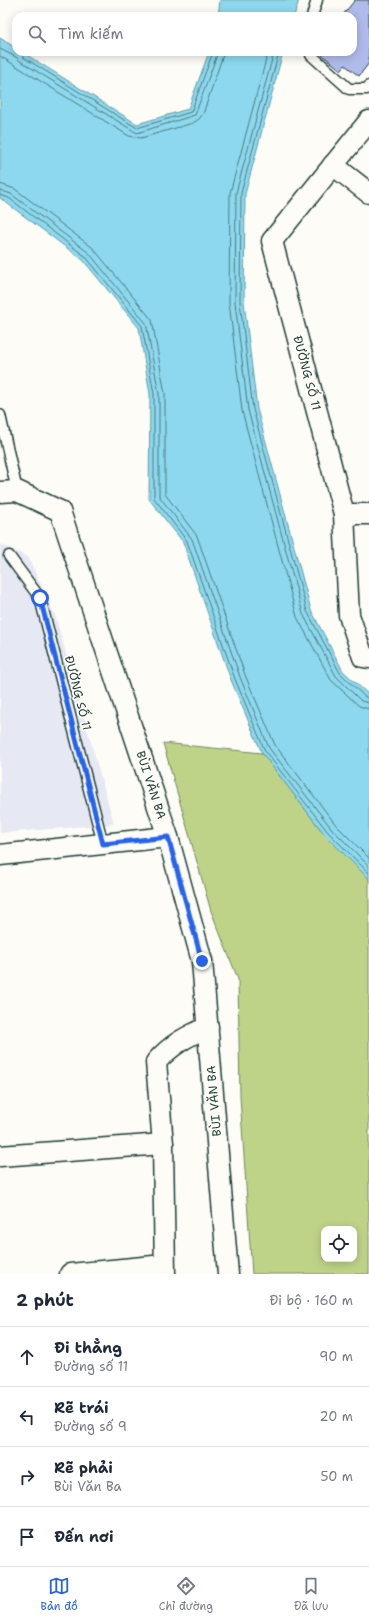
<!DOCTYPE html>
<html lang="vi">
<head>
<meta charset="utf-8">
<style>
  :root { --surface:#fff; --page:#f2f2f3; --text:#1f2937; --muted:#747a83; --line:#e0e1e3; --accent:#2563eb }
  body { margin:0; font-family:"Shantell Sans",sans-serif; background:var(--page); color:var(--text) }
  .controls { position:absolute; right:12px; bottom:12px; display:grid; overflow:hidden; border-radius:8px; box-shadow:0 2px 10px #0003 }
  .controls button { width:36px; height:36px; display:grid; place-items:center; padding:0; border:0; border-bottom:1px solid var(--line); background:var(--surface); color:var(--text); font:20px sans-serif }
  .stop { position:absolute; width:12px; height:12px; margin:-9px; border:3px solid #2563eb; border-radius:50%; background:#fff }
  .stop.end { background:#2563eb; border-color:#fff; box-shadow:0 1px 4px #0008 }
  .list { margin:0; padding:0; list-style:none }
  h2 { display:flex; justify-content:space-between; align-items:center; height:52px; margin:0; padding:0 16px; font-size:17px }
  h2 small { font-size:13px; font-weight:400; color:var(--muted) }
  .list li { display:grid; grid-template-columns:26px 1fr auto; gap:12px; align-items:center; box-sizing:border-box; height:60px; padding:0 16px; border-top:1px solid var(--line) }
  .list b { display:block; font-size:15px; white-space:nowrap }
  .list p { margin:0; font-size:13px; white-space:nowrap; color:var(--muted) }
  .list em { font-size:13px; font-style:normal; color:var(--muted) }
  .icon { flex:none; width:22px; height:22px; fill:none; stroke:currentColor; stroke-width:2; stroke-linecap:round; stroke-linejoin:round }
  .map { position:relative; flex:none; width:369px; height:1274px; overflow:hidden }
  .search { position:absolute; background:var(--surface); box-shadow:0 2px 10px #0003; left:12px; right:12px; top:12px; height:44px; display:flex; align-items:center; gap:10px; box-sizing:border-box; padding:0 14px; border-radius:12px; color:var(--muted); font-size:15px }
  .sheet { height:292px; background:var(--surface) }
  nav { display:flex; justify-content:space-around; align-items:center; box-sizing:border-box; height:56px; border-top:1px solid var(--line); background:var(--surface); font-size:11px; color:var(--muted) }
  nav a { display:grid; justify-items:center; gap:2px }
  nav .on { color:var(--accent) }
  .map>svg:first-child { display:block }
</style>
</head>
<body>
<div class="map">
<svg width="369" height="1274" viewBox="0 0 369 1274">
  <rect width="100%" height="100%" fill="#fdfcf7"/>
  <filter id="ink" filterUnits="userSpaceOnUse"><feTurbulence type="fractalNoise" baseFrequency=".025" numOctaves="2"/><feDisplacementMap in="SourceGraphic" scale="8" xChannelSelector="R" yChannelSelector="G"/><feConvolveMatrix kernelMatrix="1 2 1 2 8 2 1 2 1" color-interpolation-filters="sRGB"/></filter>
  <g filter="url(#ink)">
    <polygon fill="#e6e8f3" points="0,544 28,557 55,615 114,824 0,833"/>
    <path fill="#bfd388" stroke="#6f885e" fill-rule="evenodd" d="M163 743 262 753 325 835 369 879V1274H252L240 1097 238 979 211 911ZM324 1229H354V1259H324Z"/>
    <g fill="#8dd8ee" stroke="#619aa4">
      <polygon points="220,0 299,0 294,16 218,16"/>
      <polygon points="0,38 16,48 16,52 22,52 137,124 188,109 209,52 283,52 245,194 244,302 257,409 311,610 343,671 369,695 369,879 325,835 262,753 231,680 183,542 149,499 150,394 139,328 83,260 0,198"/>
    </g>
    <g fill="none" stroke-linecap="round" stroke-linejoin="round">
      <g stroke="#4b7b7e" stroke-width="1">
        <polyline points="0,49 16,57 20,61 137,133 195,115 218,52"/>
        <polyline points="20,52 23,57 137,128 191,112 213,52"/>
        <polyline points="268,52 230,193 229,302 242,411 297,617 331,680 359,706 369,709"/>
        <polyline points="274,52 236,193 235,302 248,410 303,614 336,676 361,701 369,703"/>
        <polyline points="279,52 241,193 240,302 253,409 307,611 340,673 365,697 369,698"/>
        <polyline points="0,56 129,136 141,138 193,123 199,119 203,114 224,52"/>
        <polyline points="0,184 15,189 93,248 152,320 165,394 165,494 197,536 245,675 275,745 336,825 369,858"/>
        <polyline points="0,190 11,194 89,253 146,323 159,394 159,496 192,539 240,677 269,748 332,829 369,866"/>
        <polyline points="0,195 9,198 86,257 142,326 154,394 154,498 187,541 235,679 265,751 328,832 369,873"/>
      </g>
    </g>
    <polygon fill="#b1bbeb" stroke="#1f3d34" points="355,0 369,0 369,63 359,76 345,65 341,70 322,55 325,52 353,52 353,16 342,16"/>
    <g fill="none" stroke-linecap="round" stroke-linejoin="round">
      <g stroke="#1f3d34" stroke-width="13">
        <g id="lane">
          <polyline points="312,16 317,0"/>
          <polyline points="311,52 311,55 349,89 367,89 369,86"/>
          <polyline points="0,415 17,491"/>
          <polyline points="9,556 40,598 103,844"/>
        </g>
      </g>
      <g stroke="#1f3d34" stroke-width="23">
        <g id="street">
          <polyline points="369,121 272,241 344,514 349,615 363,657 369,658"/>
          <polyline points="333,165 369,193"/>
          <polyline points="0,492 17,491 60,511 168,837 202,961 228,1274"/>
          <polyline points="344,514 369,514"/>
          <polyline points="0,855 168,837"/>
          <polyline points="0,1156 163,1144"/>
          <polyline points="70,1274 164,1265"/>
          <path d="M165 1274 163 1144 156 1062C171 1045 187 1036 208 1027"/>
        </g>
      </g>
      <use href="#lane" stroke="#fdfcf7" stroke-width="10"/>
      <use href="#street" stroke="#fdfcf7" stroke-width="20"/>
    </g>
  </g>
  <g fill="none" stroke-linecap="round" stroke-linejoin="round" filter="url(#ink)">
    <polyline stroke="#2563eb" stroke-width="5" points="40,598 103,844 168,837 202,961"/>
  </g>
  <g text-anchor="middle" stroke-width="3.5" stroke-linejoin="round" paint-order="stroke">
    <g font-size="12" fill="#1f3d34" stroke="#fdfcf7">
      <text transform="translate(307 373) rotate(75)" y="4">ĐƯỜNG SỐ 11</text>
      <text transform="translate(78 693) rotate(76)" y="4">ĐƯỜNG SỐ 11</text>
      <text transform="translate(151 785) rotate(72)" y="4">BÙI VĂN BA</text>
      <text transform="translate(214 1101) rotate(-95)" y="4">BÙI VĂN BA</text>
    </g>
  </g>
</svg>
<div class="controls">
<button><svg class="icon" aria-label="locate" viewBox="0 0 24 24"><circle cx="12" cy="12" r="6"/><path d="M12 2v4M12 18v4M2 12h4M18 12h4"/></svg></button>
</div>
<div class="stop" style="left:40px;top:598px"></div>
<div class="stop end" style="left:202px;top:961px"></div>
<div class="search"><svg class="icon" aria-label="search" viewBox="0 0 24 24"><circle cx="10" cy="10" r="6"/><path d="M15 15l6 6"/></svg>Tìm kiếm</div>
</div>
<section class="sheet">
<h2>2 phút<small>Đi bộ · 160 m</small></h2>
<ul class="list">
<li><svg class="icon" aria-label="ahead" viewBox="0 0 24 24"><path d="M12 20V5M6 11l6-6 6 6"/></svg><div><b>Đi thẳng</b><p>Đường số 11</p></div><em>90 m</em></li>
<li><svg class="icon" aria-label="left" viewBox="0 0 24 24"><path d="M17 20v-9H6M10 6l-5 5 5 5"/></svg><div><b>Rẽ trái</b><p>Đường số 9</p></div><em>20 m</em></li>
<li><svg class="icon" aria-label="right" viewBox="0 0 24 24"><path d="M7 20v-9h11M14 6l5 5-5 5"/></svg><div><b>Rẽ phải</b><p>Bùi Văn Ba</p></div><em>50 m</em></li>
<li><svg class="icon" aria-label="arrive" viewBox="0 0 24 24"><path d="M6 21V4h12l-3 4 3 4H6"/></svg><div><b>Đến nơi</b></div></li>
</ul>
</section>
<nav>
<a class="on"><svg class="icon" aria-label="map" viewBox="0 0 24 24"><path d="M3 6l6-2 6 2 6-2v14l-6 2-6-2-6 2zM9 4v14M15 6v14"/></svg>Bản đồ</a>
<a><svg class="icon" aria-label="directions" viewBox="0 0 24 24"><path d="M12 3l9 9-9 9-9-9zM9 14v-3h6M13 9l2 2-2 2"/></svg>Chỉ đường</a>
<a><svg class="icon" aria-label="saved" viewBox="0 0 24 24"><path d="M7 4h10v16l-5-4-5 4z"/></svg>Đã lưu</a>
</nav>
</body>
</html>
